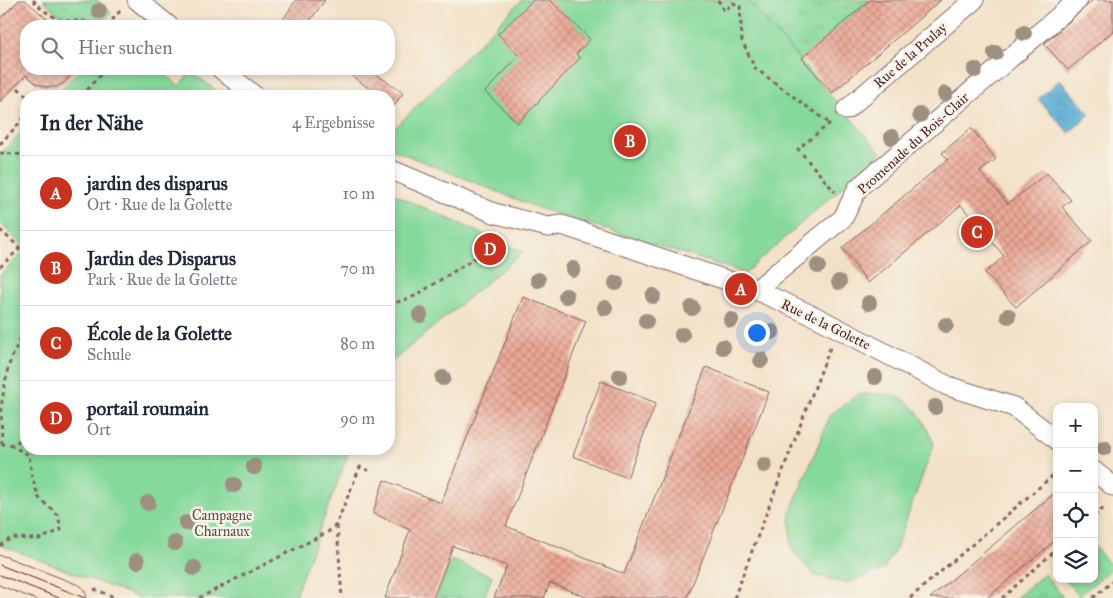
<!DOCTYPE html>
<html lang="de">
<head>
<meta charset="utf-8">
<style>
  :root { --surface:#fff; --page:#f6f6f7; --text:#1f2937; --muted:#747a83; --line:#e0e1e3; --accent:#c8321e }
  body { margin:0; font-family:"IM FELL Great Primer",serif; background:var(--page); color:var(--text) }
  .controls { position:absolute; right:15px; bottom:15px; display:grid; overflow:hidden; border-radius:10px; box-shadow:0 2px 8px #0003 }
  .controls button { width:45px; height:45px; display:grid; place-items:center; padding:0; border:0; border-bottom:1px solid var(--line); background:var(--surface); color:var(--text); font:25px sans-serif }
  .you { position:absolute; left:756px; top:332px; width:18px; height:18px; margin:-12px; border:4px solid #fff; border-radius:50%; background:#1a73e8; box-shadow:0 0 0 8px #1a73e833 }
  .badge { display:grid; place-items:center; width:32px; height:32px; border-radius:50%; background:var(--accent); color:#fff; font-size:16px; font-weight:700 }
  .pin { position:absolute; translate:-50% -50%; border:2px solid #fff; box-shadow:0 1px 5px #0006 }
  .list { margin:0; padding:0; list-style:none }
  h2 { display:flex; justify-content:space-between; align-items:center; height:65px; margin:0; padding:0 20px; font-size:21px }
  h2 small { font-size:16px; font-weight:400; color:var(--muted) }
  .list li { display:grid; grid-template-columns:32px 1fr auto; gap:15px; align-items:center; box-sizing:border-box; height:75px; padding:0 20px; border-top:1px solid var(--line) }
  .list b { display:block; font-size:19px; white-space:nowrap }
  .list p { margin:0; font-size:16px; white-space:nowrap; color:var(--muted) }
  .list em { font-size:16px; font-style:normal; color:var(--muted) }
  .icon { flex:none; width:28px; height:28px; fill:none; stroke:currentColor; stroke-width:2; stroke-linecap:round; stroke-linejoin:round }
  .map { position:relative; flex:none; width:1113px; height:598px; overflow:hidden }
  .search { position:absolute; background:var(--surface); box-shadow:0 2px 8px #0003; left:20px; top:20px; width:375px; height:55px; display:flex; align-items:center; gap:12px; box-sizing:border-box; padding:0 18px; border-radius:20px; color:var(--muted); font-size:19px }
  .panel { position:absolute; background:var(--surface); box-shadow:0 2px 8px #0003; left:20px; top:90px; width:375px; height:365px; border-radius:20px }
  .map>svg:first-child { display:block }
</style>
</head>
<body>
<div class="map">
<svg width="1113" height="598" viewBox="0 0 1113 598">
  <defs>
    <pattern id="grass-tufts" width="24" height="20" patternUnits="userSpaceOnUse" patternTransform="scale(1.25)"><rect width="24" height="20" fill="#85d99b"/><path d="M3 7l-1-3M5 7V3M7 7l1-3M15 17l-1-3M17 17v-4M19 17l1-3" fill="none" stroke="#74ba86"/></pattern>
    <pattern id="water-ripples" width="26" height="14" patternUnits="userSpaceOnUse" patternTransform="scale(1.25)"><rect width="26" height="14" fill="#54abd1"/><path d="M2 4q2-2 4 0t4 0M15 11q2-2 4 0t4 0" fill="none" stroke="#488baa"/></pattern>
    <pattern id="building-cross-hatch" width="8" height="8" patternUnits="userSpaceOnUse" patternTransform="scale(1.25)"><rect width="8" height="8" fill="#eca996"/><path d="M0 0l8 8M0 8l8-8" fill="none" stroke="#c1897b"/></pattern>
  </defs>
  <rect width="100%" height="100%" fill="#f7f3e8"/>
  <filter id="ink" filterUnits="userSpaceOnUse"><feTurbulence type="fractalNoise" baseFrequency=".02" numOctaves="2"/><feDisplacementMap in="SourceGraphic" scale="10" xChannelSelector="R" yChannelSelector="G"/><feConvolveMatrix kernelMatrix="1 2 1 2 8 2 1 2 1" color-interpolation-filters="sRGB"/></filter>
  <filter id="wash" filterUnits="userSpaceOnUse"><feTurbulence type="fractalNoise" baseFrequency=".0096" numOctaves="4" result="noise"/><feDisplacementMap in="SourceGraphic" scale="20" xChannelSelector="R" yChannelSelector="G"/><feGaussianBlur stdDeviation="1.12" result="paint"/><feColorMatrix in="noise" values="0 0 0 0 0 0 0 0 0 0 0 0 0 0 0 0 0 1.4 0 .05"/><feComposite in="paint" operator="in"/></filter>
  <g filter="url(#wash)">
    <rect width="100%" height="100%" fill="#f3e1c7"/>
    <g fill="url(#grass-tufts)" stroke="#687c63">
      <polygon points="43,0 97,0 112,13 97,26 93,26 60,15"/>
      <polygon points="747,0 870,0 800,60"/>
      <polygon points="1094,546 1113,568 1079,596 1064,579 1094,579"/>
      <polygon points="1044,574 1064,598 1016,598"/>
    </g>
    <g fill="#85d99b" stroke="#687c63">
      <polygon points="522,0 747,0 881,153 745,273 538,208 389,148 389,134"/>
      <polygon points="80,69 158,69 179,86 191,72 224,96 55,96"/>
      <polygon points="26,127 26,449 350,449 294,598 140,598 0,545 0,275 26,249 0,223 0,155"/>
      <polygon points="389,192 523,252 389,364"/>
      <path d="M859 394C871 394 884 393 895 396 917 402 926 426 934 444L896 548 883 570 845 583 814 575 791 549 790 513 831 414Z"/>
      <polygon points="451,560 492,576 484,598 436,598"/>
    </g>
    <polygon fill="url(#water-ripples)" stroke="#4f657e" points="1060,80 1090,114 1069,133 1038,99"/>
    <g id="blocks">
      <g fill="url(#building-cross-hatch)">
        <polygon points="19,0 25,0 55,26 26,26 26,69 76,69 64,83 56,87 46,87 37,84 26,75 0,102 0,19"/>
        <polygon points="296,0 325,0 306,26 279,26"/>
        <polygon points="533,0 550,0 590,39 576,54 580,58 518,123 485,92 519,56 498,34"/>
        <polygon points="870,0 941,0 832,93 802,58"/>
        <polygon points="1093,0 1113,0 1113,31 1068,70 1044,44"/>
        <polygon points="342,69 369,69 403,93 394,106 389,103 389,96 380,96"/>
        <polygon points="971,128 996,159 980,172 1008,204 1047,173 1071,200 1062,207 1092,241 1016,307 985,273 1004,256 961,205 868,283 842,248 948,159 942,153"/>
        <polygon points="523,297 586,321 506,526 624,574 706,367 769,392 687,598 589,598 550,583 544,598 494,598 507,566 453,546 433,598 385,598 410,530 373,513 384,480 441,503"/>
        <polygon points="601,381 656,403 627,478 573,456"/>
        <polygon points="1057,491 1057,539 987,598 930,598"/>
      </g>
    </g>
  </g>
  <g filter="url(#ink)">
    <use href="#blocks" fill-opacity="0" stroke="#856362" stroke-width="1"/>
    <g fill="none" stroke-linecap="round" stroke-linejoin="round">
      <g stroke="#856362" stroke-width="21">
        <g id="street">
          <polyline points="137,0 169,26"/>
          <polyline points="221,69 255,96"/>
          <polyline points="846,110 974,0"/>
          <polyline points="389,169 494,213 548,227 562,225 756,290 818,318 948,386 1014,407 1057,440"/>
          <polyline points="756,290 843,218 858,188 1078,0"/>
          <polyline points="1094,471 1113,486"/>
        </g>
      </g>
      <g stroke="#856362" stroke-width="30">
        <polyline id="secondary" points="0,570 72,598"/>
      </g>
      <g stroke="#856362" stroke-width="3" stroke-dasharray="4 4" stroke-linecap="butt">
        <polyline points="33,0 43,10 59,20 89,22 99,26"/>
        <polyline points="718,0 724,11 733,3 740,6 742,41 755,68 829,123"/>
        <polyline points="107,26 120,11"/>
        <polyline points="18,88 26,96"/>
        <polyline points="82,96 105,69"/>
        <polyline points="830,123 798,149 835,192"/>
        <polyline points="0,144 26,116"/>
        <polyline points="0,153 26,155"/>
        <polyline points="0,230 20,248"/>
        <polyline points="0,267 20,248 26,248"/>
        <polyline points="389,305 415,296 505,239"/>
        <polyline points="1,444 10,445 26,438"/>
        <polyline points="2,444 1,407 8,367 26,324"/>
        <polyline points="1094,516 1106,506"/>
        <polyline points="337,526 342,598"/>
        <polyline points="0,546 11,538 39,539 61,530 58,515 39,498 32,477 29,455 10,445"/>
        <polyline points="94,589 117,598"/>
        <polyline points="199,598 328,532 336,525 360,467 372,472"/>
        <polyline points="734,598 831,345"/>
        <polyline points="910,598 1057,472"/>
        <polyline points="1002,598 1057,549"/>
        <polyline points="1093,598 1113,581"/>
      </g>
      <use href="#street" stroke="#fff" stroke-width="19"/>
      <use href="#secondary" stroke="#fce5d0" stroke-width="28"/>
      <g stroke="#4a1f2b" stroke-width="1">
        <polyline points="0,565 85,598"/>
        <polyline points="0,575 59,598"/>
      </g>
    </g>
    <g fill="#9e9081">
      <circle cx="99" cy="11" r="8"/>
      <circle cx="1024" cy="33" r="8"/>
      <circle cx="995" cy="53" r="8"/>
      <circle cx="975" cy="70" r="8"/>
      <circle cx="945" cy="94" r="8"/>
      <circle cx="920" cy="115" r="8"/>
      <circle cx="892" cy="137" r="8"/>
      <circle cx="818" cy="266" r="8"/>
      <circle cx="573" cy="269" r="8"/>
      <circle cx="538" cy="280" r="8"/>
      <circle cx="839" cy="282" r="8"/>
      <circle cx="616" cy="283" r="8"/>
      <circle cx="566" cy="296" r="8"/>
      <circle cx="653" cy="296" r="8"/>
      <circle cx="869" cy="303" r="8"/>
      <circle cx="605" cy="308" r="8"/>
      <circle cx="692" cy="308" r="8"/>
      <circle cx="420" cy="315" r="8"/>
      <circle cx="1008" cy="316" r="8"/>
      <circle cx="731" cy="320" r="8"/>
      <circle cx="646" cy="321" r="8"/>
      <circle cx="946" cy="325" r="8"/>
      <circle cx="772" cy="332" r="8"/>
      <circle cx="682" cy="335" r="8"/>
      <circle cx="723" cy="347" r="8"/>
      <circle cx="761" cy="360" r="8"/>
      <circle cx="620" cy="376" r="8"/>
      <circle cx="875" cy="377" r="8"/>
      <circle cx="443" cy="378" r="8"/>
      <circle cx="935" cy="407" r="8"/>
      <circle cx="1104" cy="448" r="8"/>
      <circle cx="764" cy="465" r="8"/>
      <circle cx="254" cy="467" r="8"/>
      <circle cx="234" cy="485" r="8"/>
      <circle cx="148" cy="503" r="8"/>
      <circle cx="186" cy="523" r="8"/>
      <circle cx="175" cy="543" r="8"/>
      <circle cx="137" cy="561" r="8"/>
      <circle cx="194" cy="568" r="8"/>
    </g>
  </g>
  <g text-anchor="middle" stroke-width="5" stroke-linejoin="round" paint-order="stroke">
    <g font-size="14" fill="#4a1f2b" stroke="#f7f3e8">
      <text transform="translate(910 55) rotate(-41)" y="5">Rue de la Prulay</text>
      <text transform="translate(913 143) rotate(-42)" y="5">Promenade du Bois-Clair</text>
      <text transform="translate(826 324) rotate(26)" y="5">Rue de la Golette</text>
    </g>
    <g font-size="14" fill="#594e47" stroke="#f7f3e8">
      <text x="222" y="520">Campagne<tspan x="222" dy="16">Charnaux</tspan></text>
    </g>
  </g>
</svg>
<div class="controls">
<button>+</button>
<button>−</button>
<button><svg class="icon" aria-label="locate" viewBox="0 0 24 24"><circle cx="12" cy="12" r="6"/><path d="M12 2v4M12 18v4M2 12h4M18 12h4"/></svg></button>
<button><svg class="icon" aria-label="layers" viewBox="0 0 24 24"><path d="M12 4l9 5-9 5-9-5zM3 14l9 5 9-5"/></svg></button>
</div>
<div class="you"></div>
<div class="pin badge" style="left:741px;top:289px">A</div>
<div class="pin badge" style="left:630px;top:141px">B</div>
<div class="pin badge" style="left:977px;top:232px">C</div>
<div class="pin badge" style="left:490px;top:249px">D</div>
<div class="search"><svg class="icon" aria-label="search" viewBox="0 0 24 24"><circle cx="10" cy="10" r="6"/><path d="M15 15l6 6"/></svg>Hier suchen</div>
<section class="panel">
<h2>In der Nähe<small>4 Ergebnisse</small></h2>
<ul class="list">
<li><span class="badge">A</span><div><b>jardin des disparus</b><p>Ort · Rue de la Golette</p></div><em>10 m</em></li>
<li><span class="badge">B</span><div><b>Jardin des Disparus</b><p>Park · Rue de la Golette</p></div><em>70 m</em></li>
<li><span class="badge">C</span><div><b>École de la Golette</b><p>Schule</p></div><em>80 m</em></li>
<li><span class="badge">D</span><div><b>portail roumain</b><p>Ort</p></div><em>90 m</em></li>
</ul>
</section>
</div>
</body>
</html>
